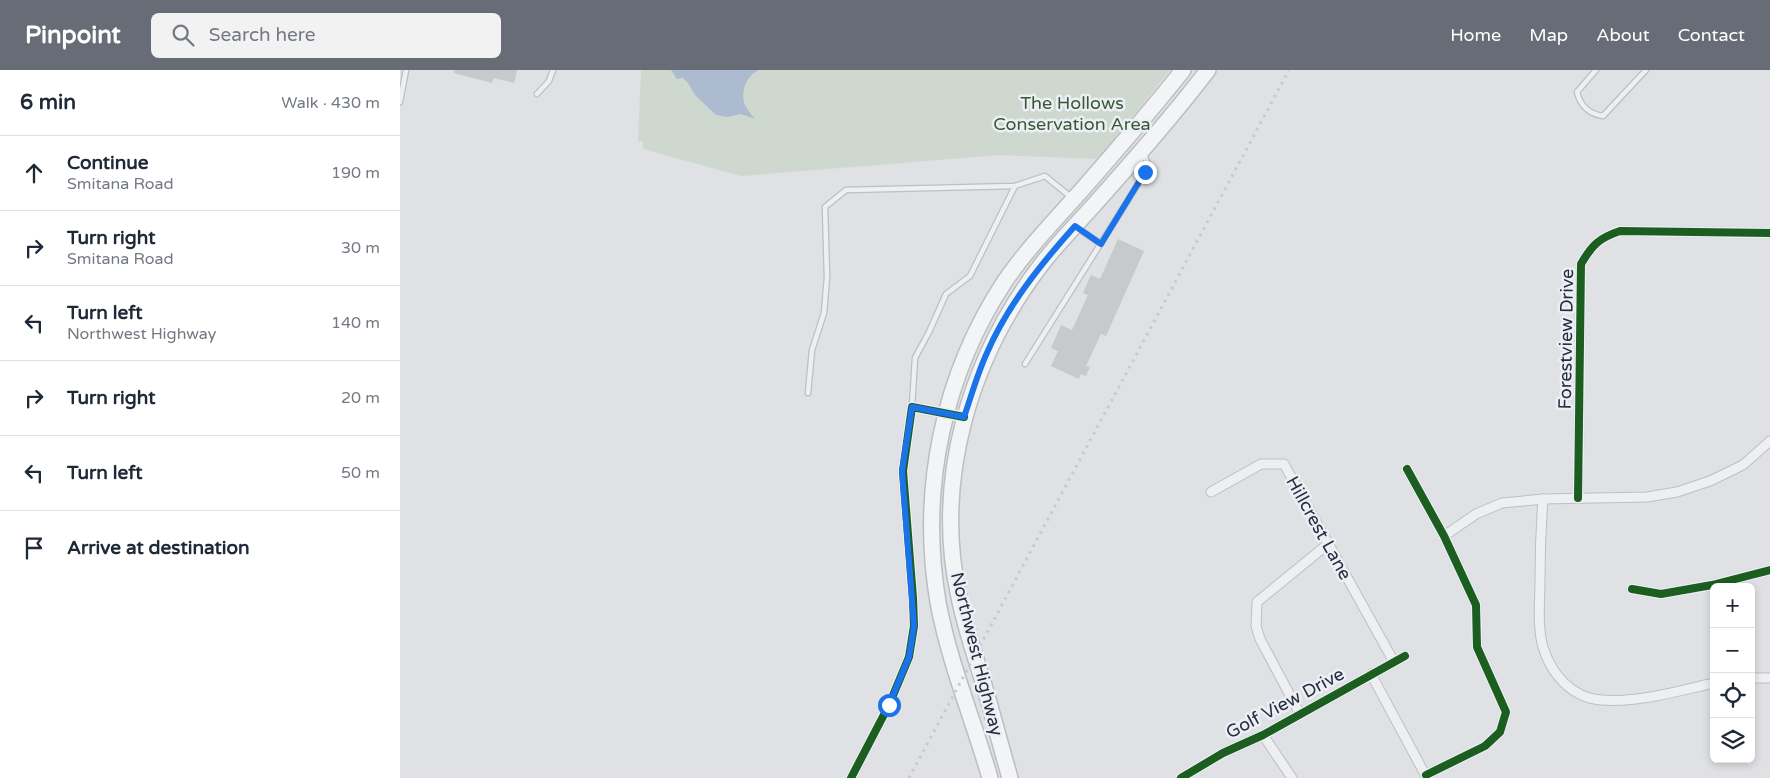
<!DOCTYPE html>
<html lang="en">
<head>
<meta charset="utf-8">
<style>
  :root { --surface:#fff; --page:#f2f2f3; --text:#1f2937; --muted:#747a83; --line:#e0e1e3; --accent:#676c77 }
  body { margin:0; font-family:"Varela Round",sans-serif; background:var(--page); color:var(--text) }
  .controls { position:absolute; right:15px; bottom:15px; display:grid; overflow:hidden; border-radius:8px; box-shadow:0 2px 8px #0003 }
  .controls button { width:45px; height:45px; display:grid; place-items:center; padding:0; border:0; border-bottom:1px solid var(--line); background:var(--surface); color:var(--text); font:25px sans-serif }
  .stop { position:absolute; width:15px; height:15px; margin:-11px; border:4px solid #1a73e8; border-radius:50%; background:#fff }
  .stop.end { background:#1a73e8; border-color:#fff; box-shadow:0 1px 5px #0008 }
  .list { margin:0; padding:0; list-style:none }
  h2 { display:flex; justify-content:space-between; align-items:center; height:65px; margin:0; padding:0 20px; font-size:21px }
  h2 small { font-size:16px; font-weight:400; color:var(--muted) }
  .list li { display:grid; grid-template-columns:32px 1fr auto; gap:15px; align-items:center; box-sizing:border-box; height:75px; padding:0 20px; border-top:1px solid var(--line) }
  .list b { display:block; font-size:19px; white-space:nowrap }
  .list p { margin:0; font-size:16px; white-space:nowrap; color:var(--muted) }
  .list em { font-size:16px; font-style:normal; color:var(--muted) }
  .icon { flex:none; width:28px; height:28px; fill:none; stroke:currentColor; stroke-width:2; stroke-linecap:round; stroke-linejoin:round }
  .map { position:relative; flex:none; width:1370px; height:708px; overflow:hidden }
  header { display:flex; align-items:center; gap:30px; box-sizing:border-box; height:70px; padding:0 25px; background:var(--accent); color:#fff }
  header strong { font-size:24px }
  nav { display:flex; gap:28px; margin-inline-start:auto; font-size:18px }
  .search { width:350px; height:45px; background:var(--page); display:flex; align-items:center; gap:12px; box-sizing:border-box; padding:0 18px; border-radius:8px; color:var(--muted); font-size:19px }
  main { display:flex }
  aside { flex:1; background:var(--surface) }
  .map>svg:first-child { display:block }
</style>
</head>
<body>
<header>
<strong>Pinpoint</strong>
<div class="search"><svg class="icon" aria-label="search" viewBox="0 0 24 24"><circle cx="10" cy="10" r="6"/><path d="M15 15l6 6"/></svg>Search here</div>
<nav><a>Home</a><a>Map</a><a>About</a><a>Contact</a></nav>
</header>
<main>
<aside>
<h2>6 min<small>Walk · 430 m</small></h2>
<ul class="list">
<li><svg class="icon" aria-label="ahead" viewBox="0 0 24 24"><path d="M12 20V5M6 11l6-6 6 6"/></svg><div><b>Continue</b><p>Smitana Road</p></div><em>190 m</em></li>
<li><svg class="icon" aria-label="right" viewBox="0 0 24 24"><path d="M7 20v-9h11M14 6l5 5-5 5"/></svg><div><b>Turn right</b><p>Smitana Road</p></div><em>30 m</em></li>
<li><svg class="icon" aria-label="left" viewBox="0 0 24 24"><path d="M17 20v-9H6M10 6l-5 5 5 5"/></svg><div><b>Turn left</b><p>Northwest Highway</p></div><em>140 m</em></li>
<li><svg class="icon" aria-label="right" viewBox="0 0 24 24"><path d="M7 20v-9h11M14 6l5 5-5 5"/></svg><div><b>Turn right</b></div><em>20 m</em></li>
<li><svg class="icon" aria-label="left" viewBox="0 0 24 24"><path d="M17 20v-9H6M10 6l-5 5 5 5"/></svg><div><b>Turn left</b></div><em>50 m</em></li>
<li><svg class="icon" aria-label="arrive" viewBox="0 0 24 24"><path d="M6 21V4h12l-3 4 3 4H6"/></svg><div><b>Arrive at destination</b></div></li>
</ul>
</aside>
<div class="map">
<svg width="1370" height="708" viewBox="0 0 1370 708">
  <rect width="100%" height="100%" fill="#dfe1e4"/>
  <polygon fill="#ced8cf" points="241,0 770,0 698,89 600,85 341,106 243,79 243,72 238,71"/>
  <path fill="#acbbd0" d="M271 0H358C347 7 341 18 344 32 345 37 351 44 355 49L341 44 327 47 316 45 295 25 288 13 283 8 277 9Z"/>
  <g fill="#c7c9cd">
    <polygon points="54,0 117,0 114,13 94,8 92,13 54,3"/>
    <polygon points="718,169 744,181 706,266 701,264 686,296 690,297 686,306 681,304 679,309 651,296 658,281 651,278 661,255 672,260 688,225 683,223 691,205 700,209"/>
  </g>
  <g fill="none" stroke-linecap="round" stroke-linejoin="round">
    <g stroke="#bdbfc2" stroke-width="7">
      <g id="lane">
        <path d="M1196 0 1177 22C1180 35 1189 44 1203 46L1246 0"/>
        <polyline points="137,24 149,11 153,0"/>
        <polyline points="0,32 6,0"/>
        <polyline points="676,157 701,174"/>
        <polyline points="625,294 740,111 748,94 744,84"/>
        <polyline points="408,323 412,280 424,243 427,207 425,137 446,120 615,116 645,106 672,128"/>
        <polyline points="512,337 515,288 529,262 546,224 570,206 615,116"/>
      </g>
    </g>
    <g stroke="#bdbfc2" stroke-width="11">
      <g id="street">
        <polyline points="1007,399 1044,466 1076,535 1077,577 1106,642 1100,662 1085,676 1026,705"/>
        <polyline points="811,422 861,394 884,394 994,592"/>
        <path d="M1178 428 1181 194C1192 175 1199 168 1220 161L1370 163"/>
        <path d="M1143 429C1141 455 1140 482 1140 509 1140 531 1137 556 1143 577 1151 604 1172 628 1201 630 1238 633 1277 621 1314 613"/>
        <polyline points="1044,466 1076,444 1102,433 1143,429 1247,427 1277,422 1310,411 1343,395 1370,371"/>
        <polyline points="1232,519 1261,524 1312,515 1370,500"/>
        <polyline points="971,604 1027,708"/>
        <polyline points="1351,608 1370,608"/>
        <polyline points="900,644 860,569 856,556 857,532 928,474"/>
        <polyline points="863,665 892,708"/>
        <polyline points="451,708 489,635 509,587 514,556 513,528 503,401 512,337 564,347"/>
        <polyline points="781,708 823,683 863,665 1005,586"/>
      </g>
    </g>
    <g stroke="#bbbec2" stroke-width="18">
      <g id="primary">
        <path d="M590 708C573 649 549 592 538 532 519 420 543 305 605 211 627 179 654 151 680 122 715 82 750 42 783 0"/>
        <path d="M610 708C601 677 593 646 584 615 575 586 565 557 559 527 533 410 570 288 641 195 657 174 676 155 694 135 733 91 772 47 808 0"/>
      </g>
    </g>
    <use href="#lane" stroke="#eeeff1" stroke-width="4.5"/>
    <use href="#street" stroke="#eeeff1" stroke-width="9"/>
    <use href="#primary" stroke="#f3f4f5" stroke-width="15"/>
    <polyline stroke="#c8c9cc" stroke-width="3" stroke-dasharray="2.5 5" stroke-linecap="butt" points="509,708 889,0"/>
    <g stroke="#eceff5" stroke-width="11">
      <g id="cycleway">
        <polyline points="1007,399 1044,466 1076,535 1077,577 1106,642 1100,662 1085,676 1026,705"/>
        <path d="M1178 428 1181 194C1192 175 1199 168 1220 161L1370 163"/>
        <polyline points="1232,519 1261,524 1312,515 1370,500"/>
        <polyline points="451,708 489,635 509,587 514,556 513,528 503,401 512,337 564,347"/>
        <polyline points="781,708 823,683 863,665 1005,586"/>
      </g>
    </g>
    <use href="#cycleway" stroke="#1b5e20" stroke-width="8"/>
  </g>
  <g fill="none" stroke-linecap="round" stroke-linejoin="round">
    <path stroke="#1a73e8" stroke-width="6" d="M489 635 509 587 514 556 502 401 512 337 564 347C571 327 577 305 586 285 607 236 640 195 675 156L701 174 745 102"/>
  </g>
  <g text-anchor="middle" stroke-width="5" stroke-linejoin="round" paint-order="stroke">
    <g font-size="18" fill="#385933" stroke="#eceff5">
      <text x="672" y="39">The Hollows<tspan x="672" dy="21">Conservation Area</tspan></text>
    </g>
    <g font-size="18" fill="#262d3d" stroke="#eceff5">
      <text transform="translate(1166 269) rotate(-89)" y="6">Forestview Drive</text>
      <text transform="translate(919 458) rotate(61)" y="6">Hillcrest Lane</text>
      <text transform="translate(577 584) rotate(76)" y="6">Northwest Highway</text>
      <text transform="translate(885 633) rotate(-28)" y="6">Golf View Drive</text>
    </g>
  </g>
</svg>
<div class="controls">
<button>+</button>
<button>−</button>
<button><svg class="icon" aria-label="locate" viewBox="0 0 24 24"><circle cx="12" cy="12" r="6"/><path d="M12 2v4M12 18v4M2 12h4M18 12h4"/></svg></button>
<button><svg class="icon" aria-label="layers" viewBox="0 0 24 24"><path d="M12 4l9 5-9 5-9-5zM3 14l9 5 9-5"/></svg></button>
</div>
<div class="stop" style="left:489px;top:635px"></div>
<div class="stop end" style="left:745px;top:102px"></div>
</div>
</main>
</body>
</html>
